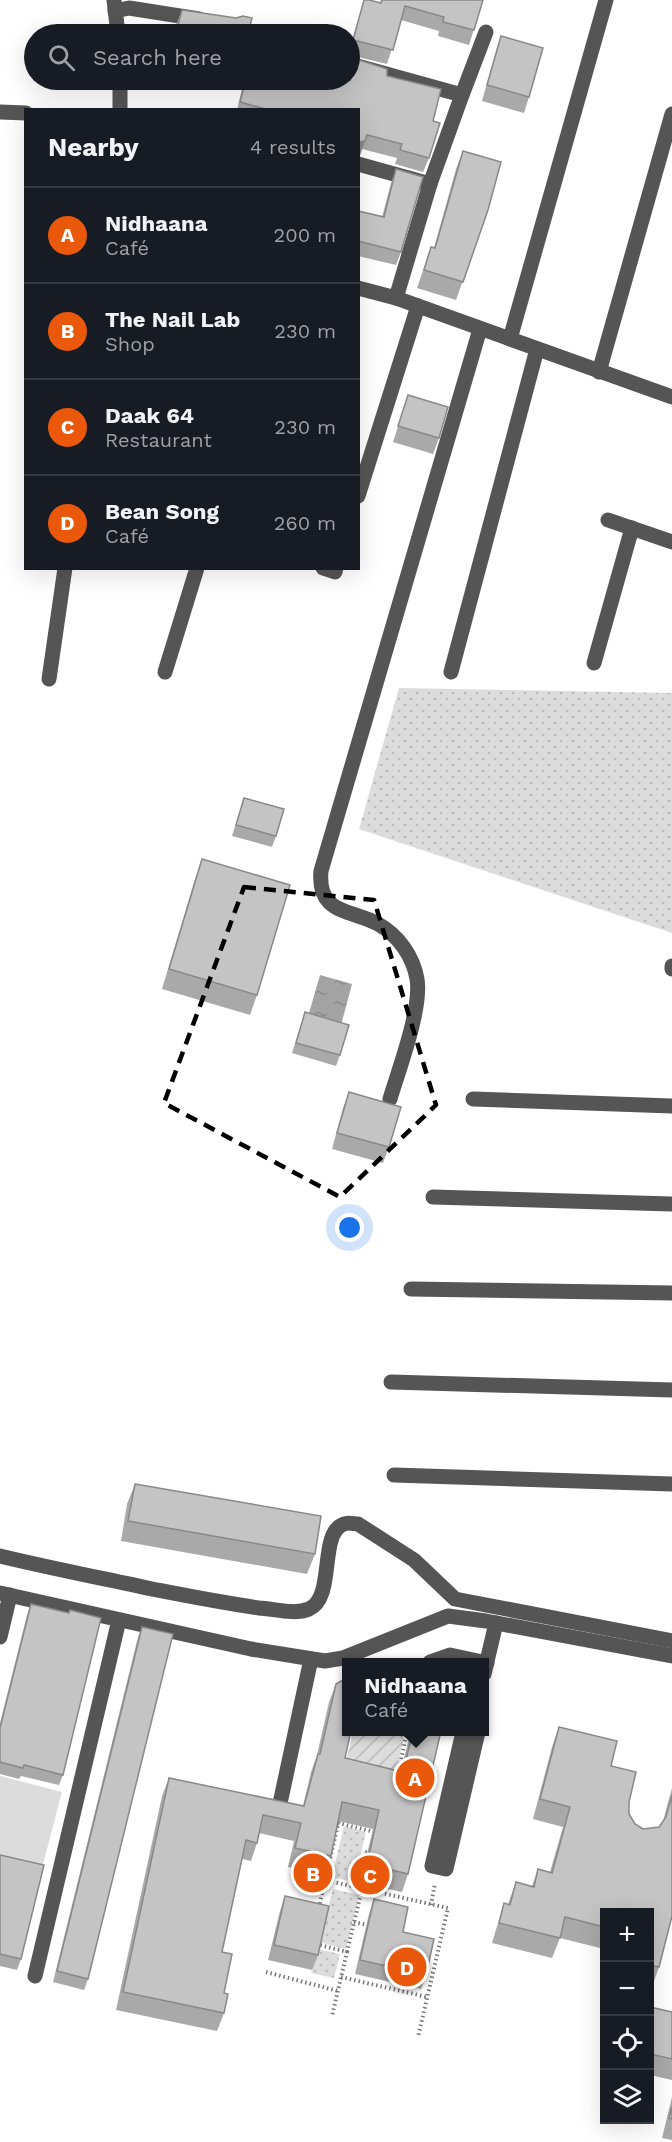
<!DOCTYPE html>
<html lang="en">
<head>
<meta charset="utf-8">
<style>
  :root { --surface:#171b24; --page:#20242c; --text:#f1f3f6; --muted:#9ea1a6; --line:#363941; --accent:#ea580c }
  body { margin:0; font-family:"Work Sans",sans-serif; background:var(--page); color:var(--text) }
  .controls { position:absolute; right:18px; bottom:18px; display:grid; overflow:hidden; border-radius:0px; box-shadow:0 6px 24px #0002 }
  .controls button { width:54px; height:54px; display:grid; place-items:center; padding:0; border:0; border-bottom:2px solid var(--line); background:var(--surface); color:var(--text); font:30px sans-serif }
  .you { position:absolute; left:350px; top:1228px; width:21px; height:21px; margin:-15px; border:4px solid #fff; border-radius:50%; background:#1a73e8; box-shadow:0 0 0 9px #1a73e833 }
  .badge { display:grid; place-items:center; width:39px; height:39px; border-radius:50%; background:var(--accent); color:#fff; font-size:20px; font-weight:700 }
  .pin { position:absolute; translate:-50% -50%; border:3px solid #fff; box-shadow:0 2px 6px #0006 }
  .popup { position:absolute; left:342px; top:1658px; width:147px; height:78px; box-sizing:border-box; display:grid; place-content:center; border-radius:0px; background:var(--surface); filter:drop-shadow(0 2px 4px #0005); font-size:20px; white-space:nowrap; color:var(--muted) }
  .popup b { font-size:22px; color:var(--text) }
  .popup::after { content:''; position:absolute; left:50%; top:100%; margin-left:-12px; border:12px solid transparent; border-top-color:var(--surface) }
  .list { margin:0; padding:0; list-style:none }
  h2 { display:flex; justify-content:space-between; align-items:center; height:78px; margin:0; padding:0 24px; font-size:26px }
  h2 small { font-size:20px; font-weight:400; color:var(--muted) }
  .list li { display:grid; grid-template-columns:39px 1fr auto; gap:18px; align-items:center; box-sizing:border-box; height:96px; padding:0 24px; border-top:2px solid var(--line) }
  .list b { display:block; font-size:22px; white-space:nowrap }
  .list p { margin:0; font-size:20px; white-space:nowrap; color:var(--muted) }
  .list em { font-size:20px; font-style:normal; color:var(--muted) }
  .icon { flex:none; width:33px; height:33px; fill:none; stroke:currentColor; stroke-width:2; stroke-linecap:round; stroke-linejoin:round }
  .map { position:relative; flex:none; width:672px; height:2142px; overflow:hidden }
  .search { position:absolute; background:var(--surface); box-shadow:0 6px 24px #0002; left:24px; top:24px; width:336px; height:66px; display:flex; align-items:center; gap:15px; box-sizing:border-box; padding:0 21px; border-radius:33px; color:var(--muted); font-size:22px }
  .panel { position:absolute; background:var(--surface); box-shadow:0 6px 24px #0002; left:24px; top:108px; width:336px; height:462px; border-radius:0px }
  .map>svg:first-child { display:block }
</style>
</head>
<body>
<div class="map">
<svg width="672" height="2142" viewBox="0 0 672 2142">
  <defs>
    <pattern id="grass-dots" width="8" height="8" patternUnits="userSpaceOnUse" patternTransform="scale(1.5)"><rect width="8" height="8" fill="#dcdcdc"/><path d="M2 2h.1M6 6h.1" fill="none" stroke="#bbb" stroke-width="1.8" stroke-linecap="round"/></pattern>
    <pattern id="garden-furrows" width="10" height="10" patternUnits="userSpaceOnUse" patternTransform="scale(1.5)"><rect width="10" height="10" fill="#dcdcdc"/><path d="M-1 1l2-2M0 10L10 0M9 11l2-2" fill="none" stroke="#bbb"/></pattern>
    <pattern id="water-ripples" width="26" height="14" patternUnits="userSpaceOnUse" patternTransform="scale(1.5)"><rect width="26" height="14" fill="#a3a3a3"/><path d="M2 4q2-2 4 0t4 0M15 11q2-2 4 0t4 0" fill="none" stroke="#8b8b8b"/></pattern>
  </defs>
  <rect width="100%" height="100%" fill="#fff"/>
  <g fill="url(#grass-dots)">
    <polygon points="399,688 672,693 672,933 359,829"/>
    <polygon points="344,1826 366,1832 354,1882 332,1877"/>
    <polygon points="333,1889 359,1895 346,1949 319,1942"/>
    <polygon points="317,1949 340,1954 334,1978 311,1973"/>
  </g>
  <polygon fill="#dcdcdc" points="0,1776 62,1792 42,1868 0,1857"/>
  <polygon fill="url(#garden-furrows)" points="353,1732 379,1732 404,1737 393,1786 343,1774"/>
  <polygon fill="url(#water-ripples)" points="320,975 352,984 340,1029 307,1020"/>
  <g fill="none" stroke-linecap="round" stroke-linejoin="round">
    <g stroke="#777" stroke-width="4" stroke-dasharray="1.5 3" stroke-linecap="butt">
      <polyline points="388,1732 406,1736 398,1775"/>
      <polyline points="338,1823 375,1832"/>
      <polyline points="325,1880 340,1816"/>
      <polyline points="357,1887 365,1852 371,1854"/>
      <polyline points="431,1905 435,1883"/>
      <polyline points="319,1908 325,1880 448,1908 418,2037"/>
      <polyline points="354,1922 367,1925"/>
      <polyline points="316,1944 347,1952 332,2016"/>
      <polyline points="347,1952 362,1889"/>
      <polyline points="266,1972 338,1991"/>
      <polyline points="341,1977 427,1997"/>
    </g>
    <g stroke="#555" stroke-width="15">
      <polyline points="114,0 118,34"/>
      <polyline points="115,11 129,8 199,19"/>
      <polyline points="350,64 462,95 430,184"/>
      <polyline points="120,80 120,110"/>
      <polyline points="462,95 486,32"/>
      <polyline points="0,112 26,113"/>
      <polyline points="358,164 430,184 396,298"/>
      <polyline points="358,288 396,298 672,397"/>
      <polyline points="510,339 606,0"/>
      <polyline points="599,372 672,114"/>
      <polyline points="358,496 418,306"/>
      <polyline points="608,520 672,542"/>
      <polyline points="323,568 335,572 336,568"/>
      <polyline points="594,663 632,528"/>
      <polyline points="165,672 197,568"/>
      <polyline points="451,672 537,349"/>
      <polyline points="49,679 65,568"/>
      <polyline points="672,966 672,969"/>
      <path d="M390 1099C399 1069 422 1008 417 979 413 956 398 935 378 924 351 909 317 915 321 871L480 329"/>
      <polyline points="473,1099 672,1106"/>
      <polyline points="433,1197 672,1204"/>
      <polyline points="411,1289 672,1293"/>
      <polyline points="391,1382 672,1390"/>
      <polyline points="394,1475 672,1484"/>
      <path d="M0 1556C50 1568 101 1578 152 1589 188 1596 223 1603 259 1608 275 1609 294 1615 309 1609 336 1597 318 1533 344 1524 348 1522 354 1524 358 1524L414 1560 455 1599 672 1641"/>
      <polyline points="0,1593 251,1649 325,1661 343,1658 448,1616 486,1621 672,1656"/>
      <polyline points="0,1637 10,1595"/>
      <polyline points="430,1662 450,1655 487,1663"/>
      <polyline points="484,1674 496,1623"/>
      <polyline points="463,1732 432,1866 446,1869 478,1732"/>
      <polyline points="279,1808 311,1659"/>
      <polyline points="35,1976 119,1620"/>
    </g>
  </g>
  <g fill="#a9a9a9">
    <polygon points="364,0 380,3 381,0 483,0 469,45 438,36 439,31 401,20 387,64 350,55 350,48"/>
    <polygon points="182,10 248,34 174,34 176,25"/>
    <polygon points="501,36 529,97 524,113 482,101 496,51"/>
    <polygon points="387,76 433,121 429,158 423,172 395,164 397,158 362,149 360,155 358,155 358,110 237,110 244,80 350,80"/>
    <polygon points="463,151 488,210 456,300 417,288 431,247 434,248 456,169"/>
    <polygon points="396,169 401,252 396,265 358,256 358,211 382,217 391,183"/>
    <polygon points="408,395 439,438 433,454 393,442"/>
    <polygon points="244,798 276,836 272,847 232,836"/>
    <polygon points="202,859 257,995 250,1015 162,989 195,879"/>
    <polygon points="305,1012 340,1055 336,1066 292,1053"/>
    <polygon points="349,1092 389,1147 383,1163 332,1149 343,1108"/>
    <polygon points="135,1484 315,1554 307,1574 121,1541 127,1504"/>
    <polygon points="31,1604 63,1775 59,1785 21,1776 19,1779 0,1774 0,1723 27,1615"/>
    <polygon points="142,1627 88,1979 84,1990 53,1982 138,1637"/>
    <polygon points="336,1684 345,1758 401,1771 410,1734 396,1731 441,1731 408,1874 402,1892 360,1883 373,1829 338,1821 331,1856 324,1874 288,1867 294,1841 259,1833 257,1843 251,1861 242,1859 222,1952 224,1993 224,2013 217,2031 116,2010 162,1796 169,1778 303,1806 311,1772 317,1755 329,1702"/>
    <polygon points="559,1727 611,1766 629,1802 629,1814 635,1824 643,1829 659,1827 663,1821 672,1788 672,1916 659,1967 652,1987 650,1987 650,1912 604,1912 604,1949 560,1938 552,1958 492,1943 504,1903 508,1904 516,1882 532,1886 538,1869 550,1872 563,1827 533,1819 552,1747"/>
    <polygon points="0,1855 21,1959 17,1970 0,1966"/>
    <polygon points="285,1896 318,1955 312,1970 268,1960 280,1911"/>
    <polygon points="374,1899 426,1975 421,1989 355,1974 369,1914"/>
    <polygon points="650,2007 672,2012 672,2080 650,2075"/>
    <polygon points="672,2097 672,2140 662,2138"/>
  </g>
  <polygon fill="#898989" points="365,141 360,155 358,155 358,142"/>
  <g fill="#c4c4c4" stroke="#898989" stroke-width="1.5">
    <polygon points="364,0 369,0 381,3 382,0 483,0 474,30 443,22 444,17 405,6 393,50 353,40"/>
    <polygon points="182,10 236,18 243,16 252,18 248,34 199,34 177,29"/>
    <polygon points="501,36 543,48 529,97 487,85"/>
    <polygon points="350,57 387,69 387,76 441,89 433,121 440,123 429,158 400,150 402,144 367,135 365,141 358,142 358,110 269,110 240,102 246,80 350,80"/>
    <polygon points="463,151 501,162 488,210 463,282 424,270 431,247 435,248"/>
    <polygon points="396,169 423,177 401,252 358,241 358,211 384,217"/>
    <polygon points="408,395 448,407 439,438 398,426"/>
    <polygon points="244,798 284,809 276,836 236,825"/>
    <polygon points="202,859 290,885 257,995 169,969"/>
    <polygon points="305,1012 349,1025 340,1055 296,1043"/>
    <polygon points="349,1092 401,1107 389,1147 337,1133"/>
    <polygon points="135,1484 321,1516 315,1554 128,1521"/>
    <polygon points="31,1604 69,1613 70,1610 101,1618 63,1775 24,1765 23,1768 0,1762 0,1728"/>
    <polygon points="142,1627 173,1634 88,1979 57,1971"/>
    <polygon points="346,1678 346,1731 351,1731 345,1758 403,1772 413,1731 441,1731 408,1874 367,1864 379,1810 342,1802 331,1856 295,1848 301,1823 263,1815 257,1843 246,1840 222,1952 232,1954 224,1993 228,1994 224,2013 123,1992 169,1778 304,1806 318,1754 320,1754 336,1684"/>
    <polygon points="559,1727 617,1741 611,1766 636,1772 629,1802 629,1814 635,1824 643,1829 659,1827 666,1817 672,1795 672,1916 659,1967 650,1965 650,1912 604,1912 604,1927 565,1917 560,1938 499,1923 504,1903 510,1905 516,1882 534,1887 538,1869 552,1873 570,1807 540,1799"/>
    <polygon points="0,1855 44,1865 21,1959 0,1954"/>
    <polygon points="285,1896 329,1906 318,1955 274,1945"/>
    <polygon points="374,1899 408,1907 403,1932 434,1939 426,1975 360,1960"/>
    <polygon points="650,2007 672,2012 672,2059 650,2054"/>
    <polygon points="672,2107 672,2119 669,2118"/>
  </g>
  <path fill="none" stroke="#000" stroke-width="4.5" stroke-dasharray="12 8" stroke-linejoin="round" d="M244 887 374 900 436 1105 340 1197 164 1103Z"/>
</svg>
<div class="controls">
<button>+</button>
<button>−</button>
<button><svg class="icon" aria-label="locate" viewBox="0 0 24 24"><circle cx="12" cy="12" r="6"/><path d="M12 2v4M12 18v4M2 12h4M18 12h4"/></svg></button>
<button><svg class="icon" aria-label="layers" viewBox="0 0 24 24"><path d="M12 4l9 5-9 5-9-5zM3 14l9 5 9-5"/></svg></button>
</div>
<div class="you"></div>
<div class="pin badge" style="left:415px;top:1778px">A</div>
<div class="popup"><b>Nidhaana</b>Café</div>
<div class="pin badge" style="left:313px;top:1873px">B</div>
<div class="pin badge" style="left:370px;top:1875px">C</div>
<div class="pin badge" style="left:407px;top:1967px">D</div>
<div class="search"><svg class="icon" aria-label="search" viewBox="0 0 24 24"><circle cx="10" cy="10" r="6"/><path d="M15 15l6 6"/></svg>Search here</div>
<section class="panel">
<h2>Nearby<small>4 results</small></h2>
<ul class="list">
<li><span class="badge">A</span><div><b>Nidhaana</b><p>Café</p></div><em>200 m</em></li>
<li><span class="badge">B</span><div><b>The Nail Lab</b><p>Shop</p></div><em>230 m</em></li>
<li><span class="badge">C</span><div><b>Daak 64</b><p>Restaurant</p></div><em>230 m</em></li>
<li><span class="badge">D</span><div><b>Bean Song</b><p>Café</p></div><em>260 m</em></li>
</ul>
</section>
</div>
</body>
</html>
